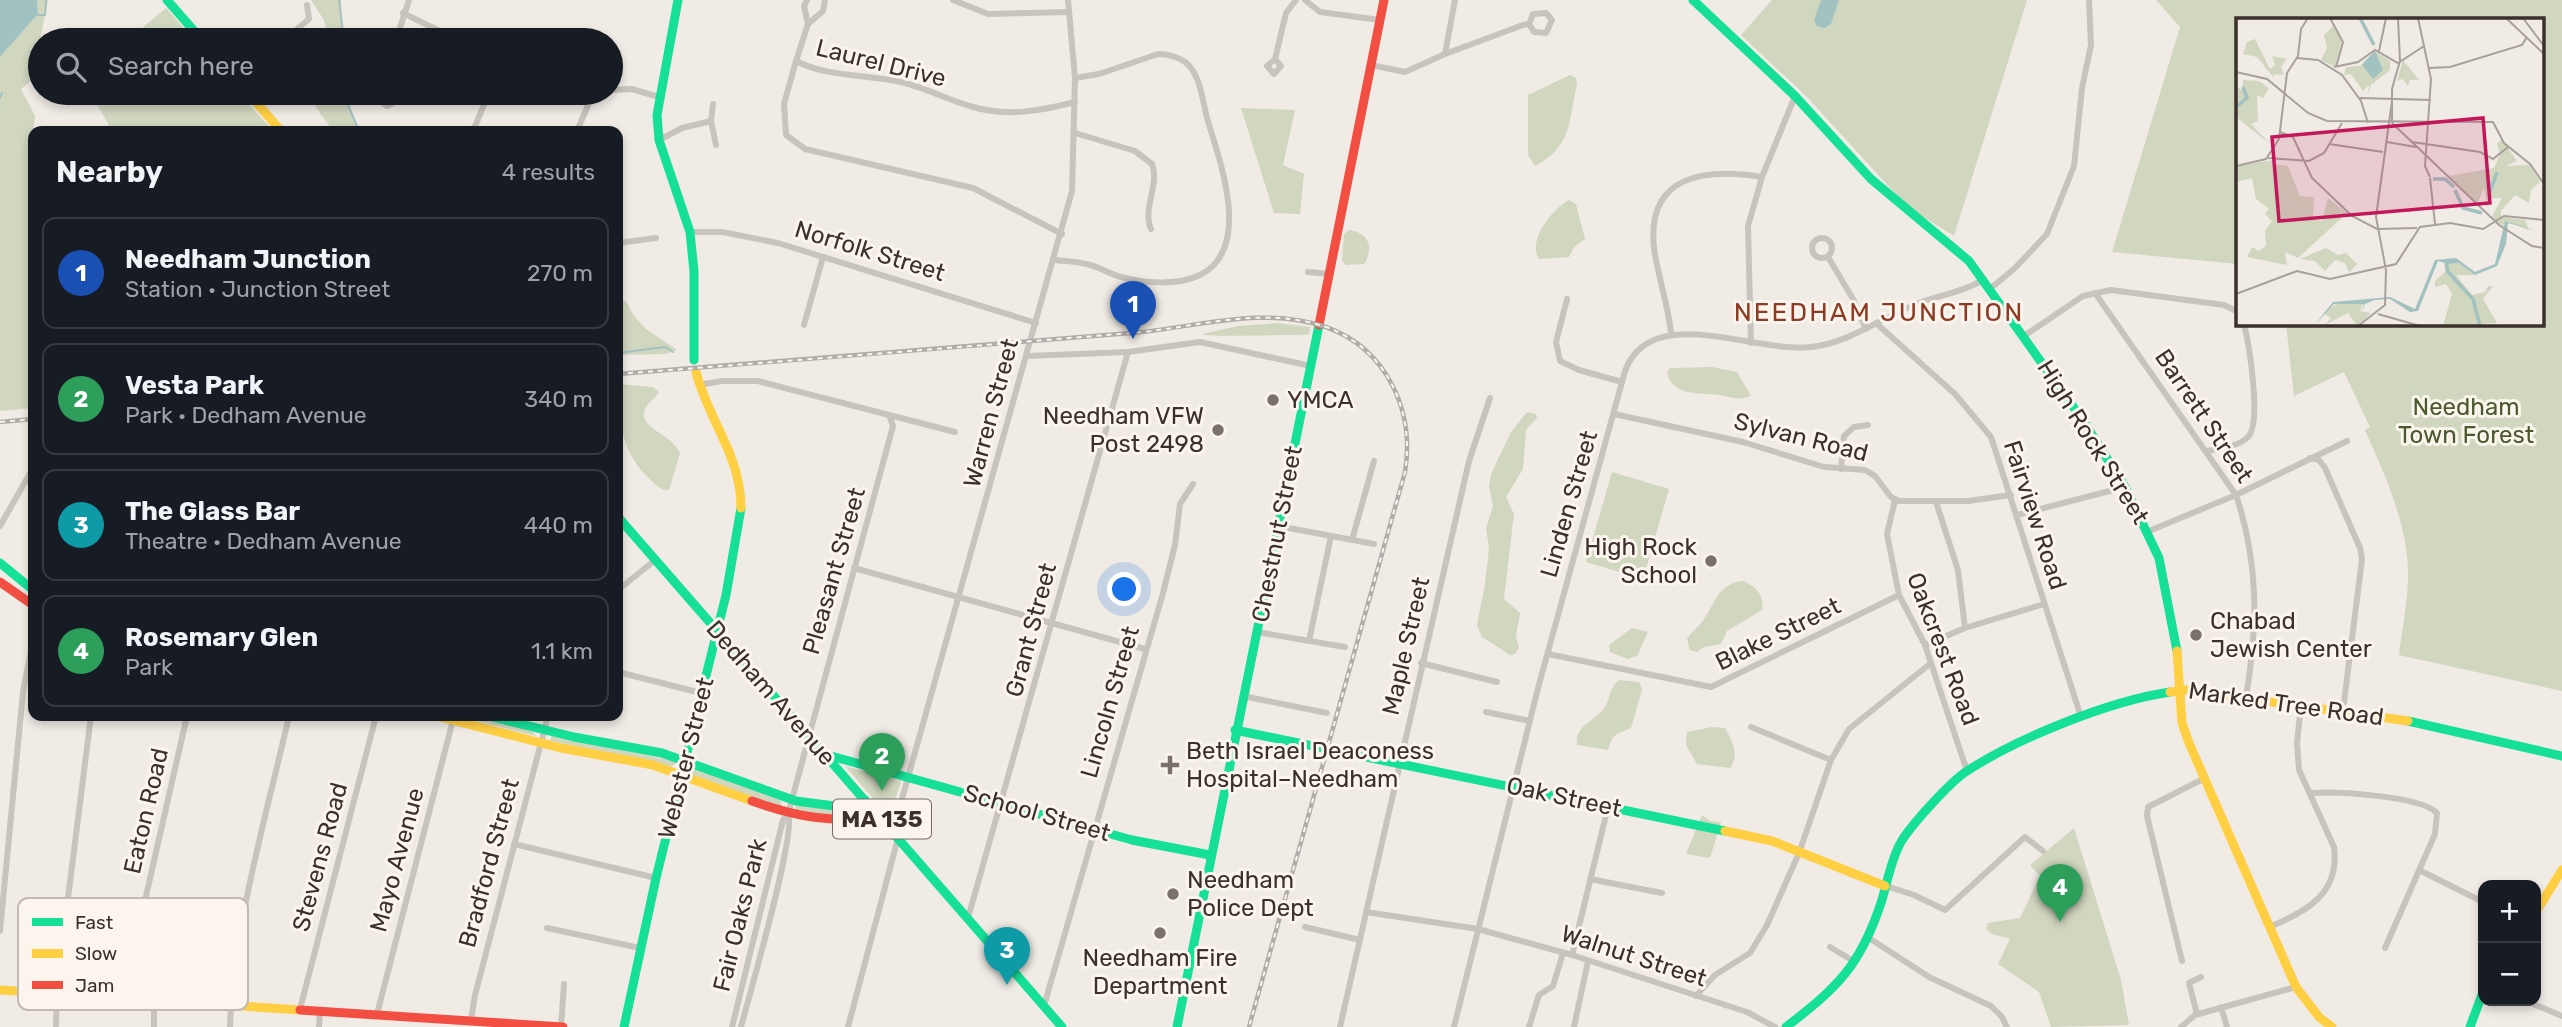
<!DOCTYPE html>
<html lang="en">
<head>
<meta charset="utf-8">
<style>
  :root { --surface:#171b24; --page:#242831; --text:#f1f3f6; --muted:#9ea1a6; --line:#363941; --accent:#b45309 }
  body { margin:0; font-family:Rubik,sans-serif; background:var(--page); color:var(--text) }
  .controls { position:absolute; right:21px; bottom:21px; display:grid; overflow:hidden; border-radius:14px; box-shadow:0 4px 10px #0003 }
  .controls button { width:63px; height:63px; display:grid; place-items:center; padding:0; border:0; border-bottom:2px solid var(--line); background:var(--surface); color:var(--text); font:35px sans-serif }
  .you { position:absolute; left:1125px; top:590px; width:24px; height:24px; margin:-18px; border:5px solid #fff; border-radius:50%; background:#1a73e8; box-shadow:0 0 0 10px #1a73e833 }
  .badge { display:grid; place-items:center; width:46px; height:46px; border-radius:50%; background:var(--accent); color:#fff; font-size:23px; font-weight:700 }
  .pin { position:absolute; translate:-50% -58px; filter:drop-shadow(0 2px 4px #0008) }
  .pin::after { content:''; position:absolute; top:37px; width:24px; height:21px; background:inherit; clip-path:polygon(0 0,100% 0,50% 100%) }
  .list { margin:0; padding:0; list-style:none }
  h2 { display:flex; justify-content:space-between; align-items:center; height:91px; margin:0; padding:0 28px; font-size:30px }
  h2 small { font-size:23px; font-weight:400; color:var(--muted) }
  .list li { display:grid; grid-template-columns:46px 1fr auto; gap:21px; align-items:center; box-sizing:border-box; height:112px; margin:0 14px 14px; padding:0 14px; border:2px solid var(--line); border-radius:14px }
  .list b { display:block; font-size:26px; white-space:nowrap }
  .list p { margin:0; font-size:23px; white-space:nowrap; color:var(--muted) }
  .list em { font-size:23px; font-style:normal; color:var(--muted) }
  .icon { flex:none; width:38px; height:38px; fill:none; stroke:currentColor; stroke-width:2; stroke-linecap:round; stroke-linejoin:round }
  .map { position:relative; flex:none; width:2562px; height:1027px; overflow:hidden }
  .search { position:absolute; background:var(--surface); box-shadow:0 4px 10px #0003; left:28px; top:28px; width:595px; height:77px; display:flex; align-items:center; gap:18px; box-sizing:border-box; padding:0 24px; border-radius:38px; color:var(--muted); font-size:26px }
  .panel { position:absolute; background:var(--surface); box-shadow:0 4px 10px #0003; left:28px; top:126px; width:595px; height:595px; border-radius:14px }
  .map>svg:first-child { display:block }
</style>
</head>
<body>
<div class="map">
<svg width="2562" height="1027" viewBox="0 0 2562 1027">
  <rect width="100%" height="100%" fill="#f0ebe5"/>
  <g fill="#d1d6bf">
    <polygon points="37,0 48,0 40,40 40,73 21,89 35,116 30,154 33,158 33,408 0,411 0,57 38,14"/>
    <polygon points="311,0 341,0 342,40 329,40 324,20"/>
    <polygon points="1772,0 2027,0 1954,236 1919,214 1894,192 1807,97 1741,35"/>
    <path d="M2156 0H2562V691L2399 655C2402 630 2407 605 2408 580 2410 529 2385 475 2365 430L2370 427 2344 372 2294 396 2286 324H2543V19H2238V264L2112 252 2180 27Z"/>
    <polygon points="166,8 194,40 128,40"/>
    <path d="M1570 75 1576 78 1577 85C1568 121 1573 146 1535 166L1528 155V95Z"/>
    <polygon points="91,93 239,93 273,131 112,131"/>
    <path d="M319 93H342L358 131H333C327 121 317 112 314 102Z"/>
    <polygon points="1241,108 1295,110 1283,165 1304,174 1300,214 1274,213"/>
    <path d="M1569 200 1576 204 1585 239 1574 247 1569 257 1539 259C1527 241 1552 209 1569 200Z"/>
    <path d="M1349 230C1368 232 1375 248 1364 264L1346 265 1342 261 1344 234Z"/>
    <polygon points="619,301 626,301 634,316 646,329 677,350 665,354 618,355"/>
    <path d="M1277 323 1310 327 1309 335C1295 334 1207 338 1202 334L1238 326Z"/>
    <path d="M1712 367 1737 372 1751 396C1739 401 1731 397 1719 395 1698 392 1674 397 1667 373L1670 368Z"/>
    <path d="M618 384 653 387 659 392C655 398 649 402 645 409 637 428 671 433 680 453L669 490C661 491 657 486 651 480 622 455 618 420 618 384Z"/>
    <polygon points="1527,412 1536,414 1537,418 1526,430 1523,469 1506,497 1514,514 1504,599 1520,613 1516,636 1519,648 1515,654 1510,655 1482,637 1477,625 1485,584 1489,548 1486,528 1493,506 1489,486 1491,474 1511,432"/>
    <polygon points="1612,472 1669,489 1643,579 1586,562"/>
    <path d="M1744 581C1756 587 1765 596 1762 610L1727 631 1721 644 1704 647 1697 652 1690 650 1687 639C1691 632 1697 628 1702 622 1715 605 1718 582 1744 581Z"/>
    <polygon points="1632,628 1648,632 1637,656 1628,659 1610,652 1609,645"/>
    <path d="M1619 680 1639 682 1642 690 1631 728C1615 735 1613 733 1608 750L1577 745C1574 724 1598 721 1606 705 1611 696 1609 688 1619 680Z"/>
    <polygon points="477,716 531,730 536,736 460,717"/>
    <path d="M1712 727 1725 728C1732 741 1740 755 1730 768L1697 764 1686 745 1687 732Z"/>
    <polygon points="552,736 675,761 675,764 670,767 550,741"/>
    <polygon points="845,766 901,781 894,804 887,808 877,803"/>
    <polygon points="692,768 780,800 782,806 781,808 690,774"/>
    <polygon points="801,805 860,812 862,816 843,818 796,812 795,807"/>
    <polygon points="1702,815 1710,821 1721,822 1710,858 1686,854"/>
    <polygon points="2074,828 2121,980 2129,1025 2051,1027 2039,992 1998,964 2010,939 1992,934 1986,929 1988,923 2020,918 2040,876 2030,865"/>
  </g>
  <g fill="#a1c2c1">
    <polygon points="0,0 37,0 38,14 0,57"/>
    <polygon points="1821,0 1839,0 1831,24 1824,28 1817,26 1814,20"/>
  </g>
  <g fill="none" stroke-linecap="round" stroke-linejoin="round">
    <g stroke="#a1c2c1" stroke-width="2">
      <polyline points="339,0 344,40"/>
      <polyline points="38,15 45,15 46,0"/>
      <polyline points="343,93 359,131"/>
      <polyline points="0,98 2,93"/>
      <polyline points="618,353 665,347 673,352"/>
    </g>
    <g stroke="#c9c3be" stroke-width="6">
      <polyline points="953,0 988,14 1069,12"/>
      <polyline points="1305,0 1320,12 1380,20"/>
      <polyline points="403,13 458,40"/>
      <polyline points="808,24 823,11 825,0"/>
      <polyline points="284,40 309,19 307,5"/>
      <polyline points="396,40 409,0"/>
      <polyline points="1445,54 1523,25 1529,24 1534,32 1546,33 1552,20 1546,13 1533,14 1529,24"/>
      <polyline points="1275,59 1281,66 1274,74 1267,66 1275,59 1286,13 1296,0"/>
      <polyline points="796,61 808,24 804,6 807,0"/>
      <polyline points="1371,65 1405,72 1445,54 1455,0"/>
      <polyline points="611,90 632,89 659,97"/>
      <polyline points="377,93 377,99 387,106 397,101 397,93"/>
      <polyline points="713,104 711,121 716,145"/>
      <polyline points="473,131 489,93"/>
      <polyline points="577,131 589,103 601,93"/>
      <path d="M1075 133 1135 151 1152 164C1160 185 1142 208 1151 229"/>
      <polyline points="659,140 682,128 711,121"/>
      <polyline points="690,232 722,232 778,243 1036,323"/>
      <path d="M1062 234 973 188 805 149 786 135 784 104 796 61C827 77 862 74 896 81 923 86 947 100 973 107 1008 117 1040 111 1075 102"/>
      <circle cx="1822" cy="248" r="10"/>
      <polyline points="618,243 656,238"/>
      <polyline points="1828,257 1853,299 1866,329"/>
      <path d="M1054 260C1064 261 1076 261 1086 264 1098 266 1109 274 1121 277 1143 283 1178 286 1200 275 1253 249 1220 161 1207 118 1203 103 1201 81 1191 68 1184 58 1169 54 1158 54L1099 74 1075 78"/>
      <polyline points="1308,272 1329,274"/>
      <polyline points="1991,288 2015,268 2047,234 2074,166 2082,88 2091,45 2089,0"/>
      <path d="M2095 293 2236 495C2259 564 2258 626 2246 697"/>
      <polyline points="1567,299 1556,342 1560,361 1579,370 1622,382"/>
      <polyline points="1877,324 1955,394 1991,437 2081,717"/>
      <polyline points="804,325 823,257"/>
      <path d="M1671 333C1668 304 1658 277 1654 248 1646 174 1706 168 1762 177"/>
      <polyline points="2024,336 2083,296 2111,290 2224,305 2238,312"/>
      <polyline points="1751,343 1748,226 1762,177 1795,96"/>
      <polyline points="1027,356 1128,352 1200,342 1311,366"/>
      <polyline points="699,385 722,381 758,381 955,432"/>
      <polyline points="1614,414 1743,442 1824,467 1865,470 1875,476 1891,497 1899,501 1968,501 2011,495"/>
      <path d="M2207 451C2220 448 2238 447 2248 437 2262 423 2249 344 2244 324"/>
      <polyline points="2310,458 2319,460 2325,468 2360,548 2362,559 2343,710"/>
      <polyline points="1841,469 1844,436 1854,427 1868,425"/>
      <polyline points="1895,500 1887,534 1899,595 1925,645 1967,771"/>
      <polyline points="1936,502 1958,570 1965,628"/>
      <polyline points="2017,515 2125,487"/>
      <polyline points="0,526 33,468"/>
      <polyline points="1278,526 1374,544"/>
      <polyline points="2149,531 2236,495 2347,441"/>
      <polyline points="1352,540 1374,461"/>
      <polyline points="854,568 1145,649"/>
      <polyline points="618,590 655,560"/>
      <polyline points="1257,632 1345,647"/>
      <polyline points="1309,641 1331,536"/>
      <polyline points="1925,645 1965,628 2044,604"/>
      <polyline points="1548,654 1711,687 1899,595"/>
      <polyline points="1421,663 1497,682"/>
      <polyline points="618,672 701,693"/>
      <polyline points="1243,696 1327,713"/>
      <polyline points="1486,712 1530,721"/>
      <polyline points="1751,727 1831,760"/>
      <path d="M2311 793C2335 791 2421 796 2437 813L2435 834 2385 948"/>
      <polyline points="887,826 900,806 1072,191 1075,78 1068,0"/>
      <polyline points="514,844 656,878"/>
      <polyline points="2419,870 2483,902"/>
      <polyline points="1590,879 1662,893"/>
      <polyline points="1886,886 1914,895 1945,910 2025,837 2043,851"/>
      <polyline points="1366,912 1478,929 1572,955 1747,1012 1775,1027"/>
      <polyline points="968,918 1128,352"/>
      <polyline points="1305,927 1360,940"/>
      <path d="M2269 927C2306 912 2340 894 2334 847L2299 770 2297 743 2301 705"/>
      <polyline points="547,928 640,948"/>
      <polyline points="0,931 23,692 33,640"/>
      <polyline points="1869,938 1929,977 1991,1006 2002,1017 2007,1027"/>
      <polyline points="1830,947 1855,962"/>
      <polyline points="1572,955 1608,807"/>
      <polyline points="2182,961 2147,816 2148,807 2203,779"/>
      <polyline points="1696,996 1715,975 1750,953 1767,925 1799,853 1831,760 1849,729 1931,663"/>
      <polyline points="123,997 187,716"/>
      <polyline points="2526,1001 2562,1016"/>
      <polyline points="1044,1006 1163,593 1175,545 1180,504 1193,484"/>
      <polyline points="2221,1007 2227,1027"/>
      <polyline points="300,1009 376,716"/>
      <polyline points="377,1014 454,716"/>
      <polyline points="2197,1014 2189,983 2201,977"/>
      <polyline points="471,1020 475,995 548,716"/>
      <polyline points="56,1027 57,985 91,716"/>
      <polyline points="154,1027 154,999"/>
      <path d="M230 1027C233 928 267 813 289 716"/>
      <polyline points="319,1027 320,1010"/>
      <polyline points="561,1027 564,984"/>
      <polyline points="732,1027 783,820 788,814 893,426 890,417"/>
      <path d="M741 1027C749 996 797 832 788 814"/>
      <polyline points="848,1027 898,838"/>
      <polyline points="1340,1027 1469,461 1490,398"/>
      <path d="M1454 1027 1538 688 1625 371C1651 301 1756 354 1811 347 1849 343 1879 319 1914 305 1937 295 1963 293 1984 279"/>
      <polyline points="1529,1027 1539,995 1553,986 1563,953"/>
      <polyline points="1574,1027 1588,961"/>
      <polyline points="2181,1027 2195,1015 2296,987"/>
    </g>
    <g stroke="#16e098" stroke-width="9">
      <polyline points="167,0 202,40"/>
      <polyline points="678,0 657,115 659,140 690,232 694,271 694,360"/>
      <polyline points="1693,0 1795,96 1871,179 1969,261 2084,422 2125,487 2159,558 2177,651"/>
      <polyline points="618,517 1062,1027"/>
      <polyline points="0,563 33,590"/>
      <polyline points="488,716 574,737 662,753 796,801 850,808 865,800"/>
      <polyline points="2408,721 2562,756"/>
      <polyline points="1235,730 1725,831"/>
      <polyline points="824,754 1132,840 1210,855"/>
      <polyline points="624,1027 656,878 726,595 741,508"/>
      <polyline points="1177,1027 1319,325"/>
      <path d="M1786 1027C1838 987 1860 966 1881 903 1887 884 1891 859 1901 842 1911 825 1951 781 1967 771 2018 738 2109 701 2170 692"/>
      <polyline points="2470,1027 2483,992"/>
    </g>
    <g stroke="#ffcf43" stroke-width="9">
      <polyline points="248,93 281,131"/>
      <path d="M696 372C709 422 741 455 741 508"/>
      <polyline points="2177,651 2182,723 2189,743 2296,987 2319,1017 2332,1027"/>
      <polyline points="2170,692 2186,690 2408,721"/>
      <polyline points="436,716 561,748 653,765 752,801"/>
      <polyline points="1725,831 1772,841 1885,886"/>
      <polyline points="2536,912 2562,870"/>
      <polyline points="0,990 300,1010"/>
    </g>
    <g stroke="#f24e42" stroke-width="9">
      <polyline points="1319,325 1384,0"/>
      <polyline points="0,582 33,605"/>
      <path d="M752 801C797 817 831 823 879 817"/>
      <polyline points="300,1010 563,1027"/>
    </g>
    <g stroke="#b1aca8" stroke-width="4.5">
      <g id="rail">
        <path d="M618 374C789 361 960 347 1131 333 1195 328 1262 305 1326 327 1387 349 1415 411 1405 472L1249 1027"/>
        <polyline points="0,422 33,419"/>
      </g>
    </g>
    <use href="#rail" stroke="#fbf5ee" stroke-width="2" stroke-dasharray="5" stroke-linecap="butt"/>
  </g>
  <g fill="#7a716c" stroke="#fbf5ee" stroke-width="2.5">
    <circle cx="1273" cy="400" r="7"/>
    <circle cx="1218" cy="430" r="7"/>
    <circle cx="1711" cy="561" r="7"/>
    <circle cx="2196" cy="635" r="7"/>
    <path d="M1166.5 754.5h7v7h7v7h-7v7h-7v-7h-7v-7h7z"/>
    <circle cx="1173" cy="894" r="7"/>
    <circle cx="1160" cy="933" r="7"/>
  </g>
  <g text-anchor="middle" stroke-width="6" stroke-linejoin="round" paint-order="stroke">
    <rect fill="#fbf5ee" stroke="#756b66" stroke-width="2" x="833" y="799.5" width="98" height="39" rx="5"/>
    <g font-size="23" font-weight="bold" fill="#3b302b">
      <text x="882" y="827">MA 135</text>
    </g>
    <g font-size="24" fill="#3b302b" stroke="#fbf5ee">
      <text transform="translate(881 63) rotate(14)" y="8">Laurel Drive</text>
      <text transform="translate(870 251) rotate(17)" y="8">Norfolk Street</text>
      <text transform="translate(991 413) rotate(-75)" y="8">Warren Street</text>
      <text transform="translate(2204 416) rotate(56)" y="8">Barrett Street</text>
      <text transform="translate(1801 437) rotate(14)" y="8">Sylvan Road</text>
      <text transform="translate(2093 442) rotate(58)" y="8">High Rock Street</text>
      <text transform="translate(1569 504) rotate(-74)" y="8">Linden Street</text>
      <text transform="translate(2035 515) rotate(72)" y="8">Fairview Road</text>
      <text transform="translate(1277 534) rotate(-79)" y="8">Chestnut Street</text>
      <text transform="translate(834 571) rotate(-74)" y="8">Pleasant Street</text>
      <text transform="translate(1031 630) rotate(-75)" y="8">Grant Street</text>
      <text transform="translate(1778 634) rotate(-26)" y="8">Blake Street</text>
      <text transform="translate(1406 646) rotate(-77)" y="8">Maple Street</text>
      <text transform="translate(1943 649) rotate(69)" y="8">Oakcrest Road</text>
      <text transform="translate(771 693) rotate(49)" y="8">Dedham Avenue</text>
      <text transform="translate(1110 702) rotate(-74)" y="8">Lincoln Street</text>
      <text transform="translate(2286 704) rotate(8)" y="8">Marked Tree Road</text>
      <text transform="translate(686 758) rotate(-76)" y="8">Webster Street</text>
      <text transform="translate(1564 797) rotate(12)" y="8">Oak Street</text>
      <text transform="translate(146 811) rotate(-77)" y="8">Eaton Road</text>
      <text transform="translate(1037 813) rotate(16)" y="8">School Street</text>
      <text transform="translate(320 857) rotate(-75)" y="8">Stevens Road</text>
      <text transform="translate(397 860) rotate(-75)" y="8">Mayo Avenue</text>
      <text transform="translate(489 863) rotate(-75)" y="8">Bradford Street</text>
      <text transform="translate(740 915) rotate(-76)" y="8">Fair Oaks Park</text>
      <text transform="translate(1634 956) rotate(18)" y="8">Walnut Street</text>
    </g>
    <g font-size="24" fill="#3b302b" stroke="#fbf5ee" text-anchor="start">
      <text x="1287" y="408">YMCA</text>
      <text x="1204" y="424" text-anchor="end">Needham VFW<tspan x="1204" dy="28">Post 2498</tspan></text>
      <text x="1697" y="555" text-anchor="end">High Rock<tspan x="1697" dy="28">School</tspan></text>
      <text x="2210" y="629">Chabad<tspan x="2210" dy="28">Jewish Center</tspan></text>
      <text x="1186" y="759">Beth Israel Deaconess<tspan x="1186" dy="28">Hospital–Needham</tspan></text>
      <text x="1187" y="888">Needham<tspan x="1187" dy="28">Police Dept</tspan></text>
      <text x="1160" y="966" text-anchor="middle">Needham Fire<tspan x="1160" dy="28">Department</tspan></text>
    </g>
    <g font-size="24" fill="#4a5a2e" stroke="#fbf5ee">
      <text x="2466" y="415">Needham<tspan x="2466" dy="28">Town Forest</tspan></text>
    </g>
    <g font-size="26" letter-spacing="2" fill="#8c3b22" stroke="#fbf5ee">
      <text x="1879" y="321">NEEDHAM JUNCTION</text>
    </g>
  </g>
  <g transform="translate(2236 18)">
    <rect width="308" height="308" fill="#f0ebe5"/>
    <path d="M97 8 106 22 99 49 85 42 91 30 88 17ZM19 21 34 51 39 47 36 38 51 41 45 49 48 57 38 56V60L21 39 7 36 11 24ZM138 33 154 43V52L135 67 132 77 133 67 127 73 115 56 108 57 110 49 124 48ZM167 42 183 62H174L172 68 167 61 161 63ZM7 62 23 63 33 70 27 80 21 77 22 103 15 106 34 126 0 99V69L6 72ZM266 122 281 143 270 148 294 147 304 164 295 172 293 185 279 177 265 193V199L289 202 293 212 270 203 267 208 255 200 266 180H254L252 191 248 170 241 186 212 158 258 150 264 137 261 125ZM38 142 37 146 52 148 64 178 78 179 77 201 86 203 92 180 111 195 62 240 49 234 51 247 11 239 16 229 23 233 30 228 29 213 36 203 29 196 33 191 20 181 16 160 0 164V148ZM90 230 102 237 110 235 121 246 113 255 109 245 99 242 89 253 79 243 64 241ZM225 245 239 257H220L236 277 249 274 252 268H257L247 281 261 305 207 308 216 276 210 266 199 269V263L209 254 210 246ZM102 285 127 286 124 293 135 295 121 308 112 295 89 307 95 300 87 295Z" fill="#d1d6bf"/>
    <path d="M139 33 147 52 137 61 126 47ZM269 203 308 215 272 205 270 226 261 248 239 257 223 245 212 246 202 243 182 293 174 294 154 281 138 282 129 286 126 294 128 286H98L78 308 97 284 154 279 179 291 199 242 220 240 239 254 259 246Z" fill="#a1c2c1"/>
    <path fill="none" stroke="#a1c2c1" stroke-width="3.5" d="M124 0 138 27M0 89 11 80 7 69M197 161H209L218 169M219 172 227 190 246 195M253 177 261 154M210 245 212 254 237 281 244 308"/>
    <path fill="none" stroke="#a8a09b" stroke-width="2" d="M94 0 107 24 100 49M182 0 195 61 189 148 194 159M270 0 308 36M287 0 308 28M143 33 150 0M61 40 82 42 106 57 125 83 132 105M98 49 122 44 139 32 162 45 188 28M193 50 214 49 286 27 291 19M0 54 31 61 72 95 91 103 257 104 268 125 294 146 308 166M124 80 195 82M156 105 263 207 296 228 308 230M156 105V71L164 43 162 0M44 114 57 119 76 160 116 198 141 211 181 210M151 124 180 129M176 124 244 134 257 141 272 129M93 126 147 134M32 140 73 143 88 135 106 105M0 148 30 141 43 121 51 55 62 38 65 11 72 0M194 160 199 206M0 276 61 253 94 261 160 246 184 209 214 205 247 211 268 198 308 202M142 296 184 308M122 308 149 287 150 252 140 199 156 83"/>
    <path fill="#c2185b" fill-opacity="0.15" stroke="#c2185b" stroke-width="3.5" d="M247 100 254 185 43 203 36 119Z"/>
    <rect width="308" height="308" fill="none" stroke="#3b302b" stroke-width="3.5"/>
  </g>
  <rect x="18" y="898" width="230" height="112" rx="10" fill="#fbf5ee" stroke="#c1bab4" stroke-width="2"/>
  <rect x="32" y="918" width="31" height="8" fill="#16e098"/>
  <rect x="32" y="949" width="31" height="9" fill="#ffcf43"/>
  <rect x="32" y="981" width="31" height="8" fill="#f24e42"/>
  <g font-size="19" fill="#3b302b">
    <text x="75" y="929">Fast</text>
    <text x="75" y="960">Slow</text>
    <text x="75" y="992">Jam</text>
  </g>
</svg>
<div class="controls">
<button>+</button>
<button>−</button>
</div>
<div class="you"></div>
<div class="pin badge" style="left:1133px;top:339px;background:#1a4fb4">1</div>
<div class="pin badge" style="left:882px;top:791px;background:#2e9e5b">2</div>
<div class="pin badge" style="left:1007px;top:985px;background:#0f9aa8">3</div>
<div class="pin badge" style="left:2060px;top:922px;background:#2e9e5b">4</div>
<div class="search"><svg class="icon" aria-label="search" viewBox="0 0 24 24"><circle cx="10" cy="10" r="6"/><path d="M15 15l6 6"/></svg>Search here</div>
<section class="panel">
<h2>Nearby<small>4 results</small></h2>
<ul class="list">
<li><span class="badge" style="background:#1a4fb4">1</span><div><b>Needham Junction</b><p>Station · Junction Street</p></div><em>270 m</em></li>
<li><span class="badge" style="background:#2e9e5b">2</span><div><b>Vesta Park</b><p>Park · Dedham Avenue</p></div><em>340 m</em></li>
<li><span class="badge" style="background:#0f9aa8">3</span><div><b>The Glass Bar</b><p>Theatre · Dedham Avenue</p></div><em>440 m</em></li>
<li><span class="badge" style="background:#2e9e5b">4</span><div><b>Rosemary Glen</b><p>Park</p></div><em>1.1 km</em></li>
</ul>
</section>
</div>
</body>
</html>
